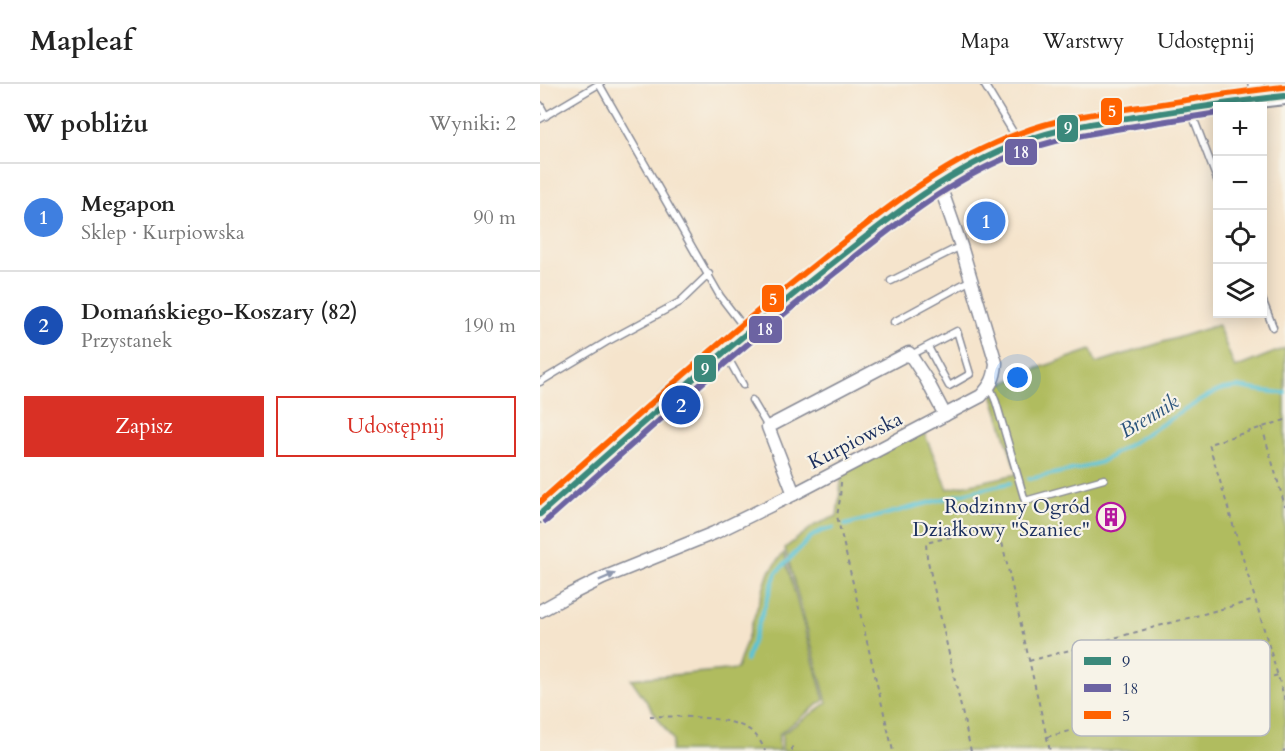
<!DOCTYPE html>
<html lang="pl">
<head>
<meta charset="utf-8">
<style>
  :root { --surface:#fff; --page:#f6f6f6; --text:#222; --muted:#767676; --line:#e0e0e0; --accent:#d93025 }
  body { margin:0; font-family:Cardo,serif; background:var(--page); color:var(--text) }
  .controls { position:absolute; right:18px; top:18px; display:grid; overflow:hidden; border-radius:0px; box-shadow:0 3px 15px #0003 }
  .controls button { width:54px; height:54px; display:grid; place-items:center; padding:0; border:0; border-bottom:2px solid var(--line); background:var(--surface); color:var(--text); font:30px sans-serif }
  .you { position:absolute; left:478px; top:294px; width:21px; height:21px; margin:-15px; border:4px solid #fff; border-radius:50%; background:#1a73e8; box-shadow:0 0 0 9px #1a73e833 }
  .badge { display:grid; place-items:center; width:39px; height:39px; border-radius:50%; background:var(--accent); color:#fff; font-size:20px; font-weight:700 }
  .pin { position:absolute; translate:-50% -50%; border:3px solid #fff; box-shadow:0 2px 6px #0006 }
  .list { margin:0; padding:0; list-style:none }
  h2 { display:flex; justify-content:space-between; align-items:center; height:78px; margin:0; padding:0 24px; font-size:26px }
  h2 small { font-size:20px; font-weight:400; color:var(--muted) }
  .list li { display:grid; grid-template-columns:39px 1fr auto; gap:18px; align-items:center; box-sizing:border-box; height:108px; padding:0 24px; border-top:2px solid var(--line) }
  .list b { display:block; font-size:22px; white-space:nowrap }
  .list p { margin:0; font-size:20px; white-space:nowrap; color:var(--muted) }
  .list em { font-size:20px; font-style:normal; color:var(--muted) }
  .actions { display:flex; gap:12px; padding:18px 24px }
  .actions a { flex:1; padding:14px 0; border:2px solid var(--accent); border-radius:0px; text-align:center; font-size:21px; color:var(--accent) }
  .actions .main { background:var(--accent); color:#fff }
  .icon { flex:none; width:33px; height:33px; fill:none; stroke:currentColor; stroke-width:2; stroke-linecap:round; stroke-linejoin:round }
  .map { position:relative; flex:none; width:745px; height:667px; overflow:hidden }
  header { display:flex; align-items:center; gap:36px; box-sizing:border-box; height:84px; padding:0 30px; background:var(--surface); border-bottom:2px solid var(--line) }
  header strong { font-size:28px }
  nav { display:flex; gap:33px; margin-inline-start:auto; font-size:21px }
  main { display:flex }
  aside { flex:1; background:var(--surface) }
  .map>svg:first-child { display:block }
</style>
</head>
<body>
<header>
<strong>Mapleaf</strong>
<nav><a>Mapa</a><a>Warstwy</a><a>Udostępnij</a></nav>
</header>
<main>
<aside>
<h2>W pobliżu<small>Wyniki: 2</small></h2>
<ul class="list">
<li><span class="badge" style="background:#3f7fe0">1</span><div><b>Megapon</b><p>Sklep · Kurpiowska</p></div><em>90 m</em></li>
<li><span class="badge" style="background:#1a4fb4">2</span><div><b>Domańskiego-Koszary (82)</b><p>Przystanek</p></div><em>190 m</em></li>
</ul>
<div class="actions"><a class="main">Zapisz</a><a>Udostępnij</a></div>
</aside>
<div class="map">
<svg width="745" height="667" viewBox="0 0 745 667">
  <rect width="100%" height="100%" fill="#f7f3e8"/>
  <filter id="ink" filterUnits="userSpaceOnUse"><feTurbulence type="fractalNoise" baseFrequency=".0167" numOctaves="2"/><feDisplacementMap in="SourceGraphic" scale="12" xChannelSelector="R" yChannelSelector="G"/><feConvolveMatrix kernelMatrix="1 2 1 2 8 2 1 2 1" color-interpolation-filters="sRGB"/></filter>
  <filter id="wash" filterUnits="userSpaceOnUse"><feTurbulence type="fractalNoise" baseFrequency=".008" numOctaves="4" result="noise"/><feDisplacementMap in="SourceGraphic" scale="24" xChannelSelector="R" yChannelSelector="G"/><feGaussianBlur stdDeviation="1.35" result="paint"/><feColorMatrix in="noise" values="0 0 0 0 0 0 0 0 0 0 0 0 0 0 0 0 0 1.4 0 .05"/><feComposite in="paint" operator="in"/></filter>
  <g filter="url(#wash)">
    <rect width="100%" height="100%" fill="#f5e4cc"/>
    <g fill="#b0bc5e" stroke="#66765e" stroke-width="1.5">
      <polygon points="678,241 695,284 745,264 745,667 242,667 242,650 287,619 245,464 275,441 297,432 301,398 299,386 382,344 408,405 477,390 450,303 462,300 496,285 551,266 556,279"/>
      <polygon points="244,469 284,616 239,650 239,667 131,667 133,656 91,595 197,585 229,488"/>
    </g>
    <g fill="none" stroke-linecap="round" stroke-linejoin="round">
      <g stroke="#5ac3d6" stroke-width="4">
        <polyline points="489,395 541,384 561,378 669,311 683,305 698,303 724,307 745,309"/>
        <polyline points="305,441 434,407 470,399"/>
        <polyline points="206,577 236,489 271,453 281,447 293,444"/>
      </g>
    </g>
  </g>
  <g filter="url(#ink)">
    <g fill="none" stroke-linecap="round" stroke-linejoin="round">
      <g stroke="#888a95" stroke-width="9">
        <g id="service">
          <polyline points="59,0 180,212 206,246"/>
          <polyline points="444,0 479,58"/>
          <polyline points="0,21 6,32"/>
          <polyline points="650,25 678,98"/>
          <polyline points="0,35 59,0"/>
          <polyline points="351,197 421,162"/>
          <polyline points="722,215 733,243"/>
          <polyline points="354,238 431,196"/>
          <polyline points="184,267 203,301"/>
          <polyline points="371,271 417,247 430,290 409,302 388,263"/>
          <polyline points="0,298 68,257 140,218 169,190"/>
          <polyline points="450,303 456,318 485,417 564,395"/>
          <polyline points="212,316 228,343"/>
        </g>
      </g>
      <g stroke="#888a95" stroke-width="15">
        <g id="minor">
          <polyline points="254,410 228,343 369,269 386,295 405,331"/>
          <path d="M0 527 27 512 63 494 174 449 254 410 441 312C451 301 455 294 456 279L421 162 399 99"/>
        </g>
      </g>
      <g stroke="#888a95" stroke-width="18">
        <polyline id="tertiary" points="716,0 719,15"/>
      </g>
      <g stroke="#888a95" stroke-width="20">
        <path id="secondary" d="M0 430C97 344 193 256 296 176 330 150 364 120 401 98 430 79 462 64 495 53 529 41 566 37 601 32 649 24 697 17 745 12"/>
      </g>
      <g stroke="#888a95" stroke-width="2" stroke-dasharray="4.5 4.5" stroke-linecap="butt">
        <polyline points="745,336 669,360 745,616"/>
        <polyline points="722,343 745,422"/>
        <polyline points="301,398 300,415 297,432 353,667"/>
        <polyline points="489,577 715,516"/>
        <path d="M110 632C138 633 184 631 208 645 216 649 222 659 225 667"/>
        <polyline points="507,653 738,591"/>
        <polyline points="252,667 252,658"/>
        <polyline points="431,667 387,473 386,459 458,441 510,667"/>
        <polyline points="743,667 745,666"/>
      </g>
      <use href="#service" stroke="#fff" stroke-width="6"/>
      <use href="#minor" stroke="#fff" stroke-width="12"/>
      <use href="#tertiary" stroke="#fff" stroke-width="15"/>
      <use href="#secondary" stroke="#fff" stroke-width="16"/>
      <g stroke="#f7f3e8" stroke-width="10">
        <path id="bus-1" d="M0 430C95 346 189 261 289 182 349 134 409 85 482 58 521 43 561 38 601 32 649 25 697 17 745 12"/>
      </g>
      <g stroke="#f7f3e8" stroke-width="10">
        <path id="bus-2" d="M6 437C101 352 196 267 296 188 351 144 406 98 473 71 515 54 557 48 601 41 627 37 652 33 678 29"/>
      </g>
      <g stroke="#f7f3e8" stroke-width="10">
        <path id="bus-3" d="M0 418C93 335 185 252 282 175 344 126 405 76 480 49 519 34 559 29 600 23 648 16 696 8 744 3"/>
      </g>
      <use href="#bus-1" stroke="#3b897b" stroke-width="6"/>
      <use href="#bus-2" stroke="#6c63a2" stroke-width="6"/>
      <use href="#bus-3" stroke="#ff6200" stroke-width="6"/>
    </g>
    <defs><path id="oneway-solid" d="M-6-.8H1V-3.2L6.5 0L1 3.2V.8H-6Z" transform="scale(1.5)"/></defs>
    <use fill="#8d97ae" href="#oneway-solid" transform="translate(67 493) rotate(-23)"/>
  </g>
  <defs>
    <g id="building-ring" transform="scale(1.5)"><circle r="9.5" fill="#f7f3e8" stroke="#b5179e" stroke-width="1.5"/><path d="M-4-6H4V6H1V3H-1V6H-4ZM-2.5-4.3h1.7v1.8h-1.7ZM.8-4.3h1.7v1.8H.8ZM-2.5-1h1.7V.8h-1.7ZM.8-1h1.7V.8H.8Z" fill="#b5179e"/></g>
  </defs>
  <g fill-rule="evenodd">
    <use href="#building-ring" x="571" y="433"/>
  </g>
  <g text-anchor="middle" stroke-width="4.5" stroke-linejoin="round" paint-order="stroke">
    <g font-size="20" fill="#1b2f5e" stroke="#f7f3e8">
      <text transform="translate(315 356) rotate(-27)" y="7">Kurpiowska</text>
    </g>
    <g font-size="20" fill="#1b2f5e" stroke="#f7f3e8" text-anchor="end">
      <text x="550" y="429">Rodzinny Ogród<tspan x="550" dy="23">Działkowy "Szaniec"</tspan></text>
    </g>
    <g font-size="21" font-style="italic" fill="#2b547c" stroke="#f7f3e8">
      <text transform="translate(609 332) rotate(-31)" y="7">Brennik</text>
    </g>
  </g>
  <rect x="532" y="556" width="198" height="96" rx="9" fill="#f7f3e8" stroke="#b5b8bf" stroke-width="1.5"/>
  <rect x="544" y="573" width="27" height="8" fill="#3b897b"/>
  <rect x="544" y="600" width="27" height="8" fill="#6c63a2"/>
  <rect x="544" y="627" width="27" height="8" fill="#ff6200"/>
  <g font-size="16" fill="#1b2f5e">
    <text x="582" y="583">9</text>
    <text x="582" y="610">18</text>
    <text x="582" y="637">5</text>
  </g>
  <g stroke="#f7f3e8" stroke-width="2">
    <rect x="560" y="13" width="23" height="29" rx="6" fill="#ff6200"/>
    <rect x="516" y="30" width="23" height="29" rx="6" fill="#3b897b"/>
    <rect x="464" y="54" width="34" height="28" rx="6" fill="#6c63a2"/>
    <rect x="221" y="200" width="24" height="29" rx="6" fill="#ff6200"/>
    <rect x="208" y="231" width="35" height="29" rx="6" fill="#6c63a2"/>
    <rect x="153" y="270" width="24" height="29" rx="6" fill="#3b897b"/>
  </g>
  <g font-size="16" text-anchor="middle" font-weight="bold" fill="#fff">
    <text x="572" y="33">5</text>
    <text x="528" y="50">9</text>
    <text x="481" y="74">18</text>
    <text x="233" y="221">5</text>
    <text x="225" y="251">18</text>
    <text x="165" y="291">9</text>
  </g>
</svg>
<div class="controls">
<button>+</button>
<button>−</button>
<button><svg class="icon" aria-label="locate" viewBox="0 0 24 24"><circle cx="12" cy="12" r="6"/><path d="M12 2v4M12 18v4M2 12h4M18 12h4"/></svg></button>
<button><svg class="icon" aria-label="layers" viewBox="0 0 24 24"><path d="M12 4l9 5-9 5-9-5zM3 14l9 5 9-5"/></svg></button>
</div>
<div class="you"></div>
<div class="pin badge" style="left:446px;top:137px;background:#3f7fe0">1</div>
<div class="pin badge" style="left:141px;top:321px;background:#1a4fb4">2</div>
</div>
</main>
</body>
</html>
